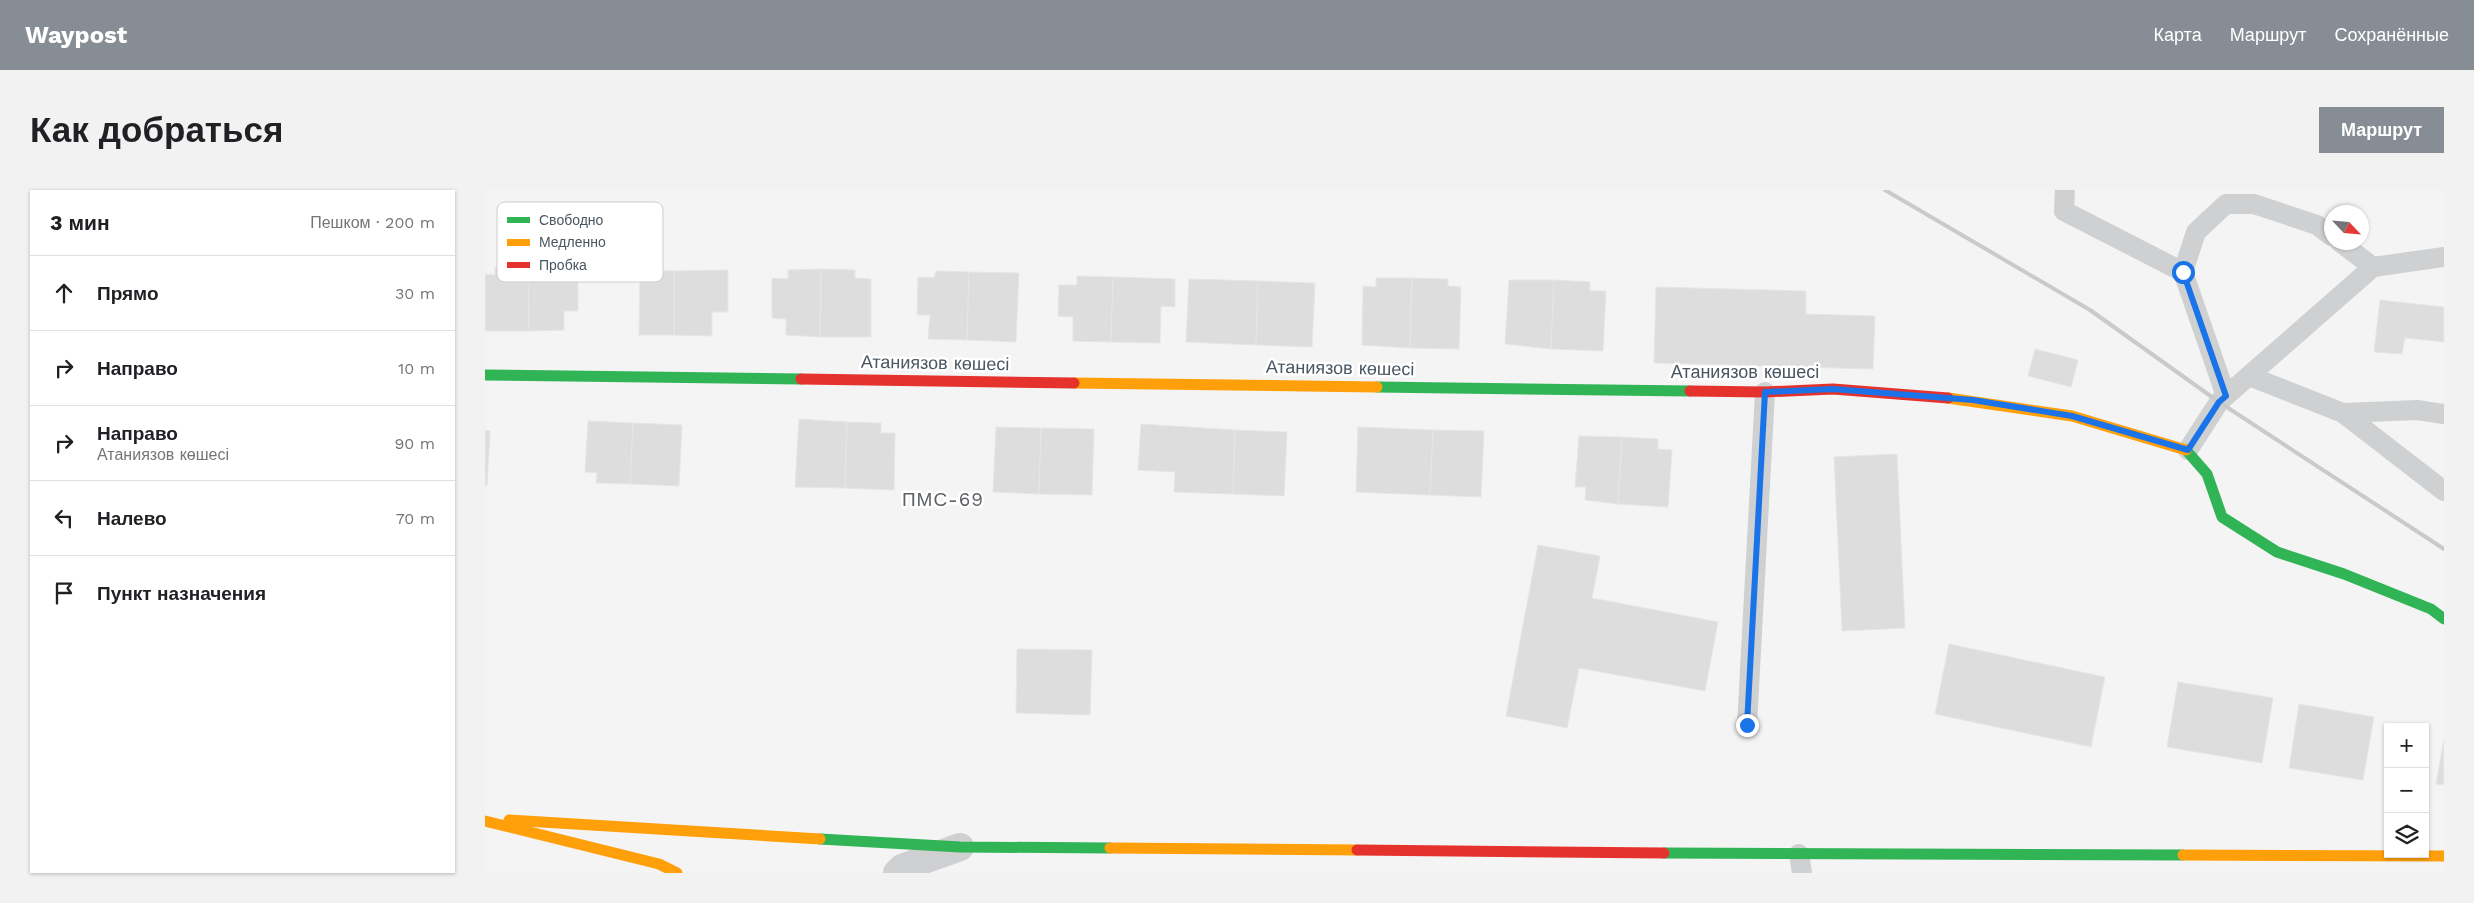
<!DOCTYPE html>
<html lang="ru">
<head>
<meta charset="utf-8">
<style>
  :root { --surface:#fff; --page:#f2f2f2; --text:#202124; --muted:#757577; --line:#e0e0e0; --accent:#868d94 }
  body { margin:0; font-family:"Work Sans",sans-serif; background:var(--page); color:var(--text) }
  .controls { position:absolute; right:15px; bottom:15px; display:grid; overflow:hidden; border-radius:0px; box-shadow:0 1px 4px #0004 }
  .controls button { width:45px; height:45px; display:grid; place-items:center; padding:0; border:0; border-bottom:1px solid var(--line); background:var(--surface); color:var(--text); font:25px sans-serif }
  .compass { position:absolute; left:1839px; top:15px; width:45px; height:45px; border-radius:50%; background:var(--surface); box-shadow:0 1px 4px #0004; rotate:116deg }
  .stop { position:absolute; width:15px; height:15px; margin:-11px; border:4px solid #1a73e8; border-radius:50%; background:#fff }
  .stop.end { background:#1a73e8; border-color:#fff; box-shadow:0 1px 5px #0008 }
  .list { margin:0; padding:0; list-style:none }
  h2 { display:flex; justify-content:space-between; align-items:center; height:65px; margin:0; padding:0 20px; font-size:21px }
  h2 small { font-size:16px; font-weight:400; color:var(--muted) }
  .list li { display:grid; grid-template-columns:32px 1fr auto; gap:15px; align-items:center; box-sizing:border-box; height:75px; padding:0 20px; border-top:1px solid var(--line) }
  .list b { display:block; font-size:19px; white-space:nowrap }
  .list p { margin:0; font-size:16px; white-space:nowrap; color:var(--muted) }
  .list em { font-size:16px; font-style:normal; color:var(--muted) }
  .icon { flex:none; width:28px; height:28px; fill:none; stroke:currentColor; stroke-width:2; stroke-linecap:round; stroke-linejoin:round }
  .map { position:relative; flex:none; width:1959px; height:683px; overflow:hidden; border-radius:0px }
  header { display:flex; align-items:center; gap:30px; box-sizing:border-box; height:70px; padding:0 25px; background:var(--accent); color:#fff }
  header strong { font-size:24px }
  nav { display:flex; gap:28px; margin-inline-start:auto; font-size:18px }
  .intro { display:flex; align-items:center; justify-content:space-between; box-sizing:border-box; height:120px; padding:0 30px }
  h1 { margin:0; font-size:35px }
  .button { padding:12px 22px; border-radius:0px; background:var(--accent); color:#fff; font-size:18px; font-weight:700 }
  main { display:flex; gap:30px; padding:0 30px }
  aside { flex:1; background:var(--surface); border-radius:0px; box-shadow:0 1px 4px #0004 }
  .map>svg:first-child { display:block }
</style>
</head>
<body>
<header>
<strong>Waypost</strong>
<nav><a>Карта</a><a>Маршрут</a><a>Сохранённые</a></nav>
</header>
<div class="intro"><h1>Как добраться</h1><a class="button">Маршрут</a></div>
<main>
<aside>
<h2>3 мин<small>Пешком · 200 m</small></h2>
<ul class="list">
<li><svg class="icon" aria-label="ahead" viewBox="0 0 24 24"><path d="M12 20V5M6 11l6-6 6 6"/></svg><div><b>Прямо</b></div><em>30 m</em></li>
<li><svg class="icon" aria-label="right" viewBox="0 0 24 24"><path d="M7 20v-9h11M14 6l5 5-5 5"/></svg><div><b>Направо</b></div><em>10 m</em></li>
<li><svg class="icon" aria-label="right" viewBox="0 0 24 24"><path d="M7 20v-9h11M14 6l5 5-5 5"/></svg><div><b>Направо</b><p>Атаниязов көшесі</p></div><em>90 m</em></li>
<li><svg class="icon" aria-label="left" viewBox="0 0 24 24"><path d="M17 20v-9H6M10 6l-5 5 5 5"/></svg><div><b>Налево</b></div><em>70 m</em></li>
<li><svg class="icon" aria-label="arrive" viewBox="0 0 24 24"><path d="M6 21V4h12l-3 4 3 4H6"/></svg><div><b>Пункт назначения</b></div></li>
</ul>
</aside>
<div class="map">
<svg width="1959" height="683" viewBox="0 0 1959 683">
  <rect width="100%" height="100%" fill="#f4f4f4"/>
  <g fill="#ddddde" stroke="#e5e6e7">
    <polygon points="10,77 43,77 44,141 0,141 0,84 10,85"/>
    <polygon points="43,77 81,77 82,86 93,86 93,121 79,121 79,140 44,141"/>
    <polygon points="336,79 335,147 301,145 301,129 287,128 287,88 303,89 303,80"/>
    <polygon points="336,79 370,80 370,88 386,89 386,147 335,147"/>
    <polygon points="155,80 189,81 189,145 154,145"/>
    <polygon points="243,80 243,122 227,122 227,146 189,145 189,81"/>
    <polygon points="451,81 484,82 482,150 443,149 445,125 432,125 433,87 449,88"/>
    <polygon points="484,82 534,83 531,152 482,150"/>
    <polygon points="592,86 628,87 626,152 588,151 588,127 573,126 574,95 592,95"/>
    <polygon points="628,87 690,89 690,117 676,116 675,153 626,152"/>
    <polygon points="891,88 927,88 925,158 877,155 878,96 891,97"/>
    <polygon points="927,88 963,89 963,96 976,97 974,159 925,158"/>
    <polygon points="704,89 773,91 771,155 701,152"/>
    <polygon points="1024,90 1069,90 1066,159 1020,154"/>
    <polygon points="1069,90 1105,92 1105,101 1121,101 1118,161 1066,159"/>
    <polygon points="773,91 830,93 827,157 771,155"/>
    <polygon points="1171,97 1321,101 1321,124 1390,126 1388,179 1169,173"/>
    <polygon points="1895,110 1959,117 1959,152 1920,148 1917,164 1889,162"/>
    <polygon points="1550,159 1593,170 1586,197 1543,186"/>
    <polygon points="314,229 362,232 360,298 310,297"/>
    <polygon points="103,231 148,233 145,294 111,293 112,283 100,282"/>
    <polygon points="362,232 396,233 396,243 410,243 409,300 360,298"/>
    <polygon points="148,233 197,235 194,296 145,294"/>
    <polygon points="656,234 750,240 748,304 689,302 690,282 653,280"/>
    <polygon points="511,237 556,238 554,304 508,302"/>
    <polygon points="873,237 948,240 945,305 871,302"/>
    <polygon points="556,238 609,239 607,305 554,304"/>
    <polygon points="0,240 5,241 2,296 0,296"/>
    <polygon points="750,240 802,242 799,306 748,304"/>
    <polygon points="948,240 999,241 996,307 945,305"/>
    <polygon points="1094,246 1137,247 1133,314 1100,310 1101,297 1090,297"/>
    <polygon points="1137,247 1173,249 1173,259 1187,260 1183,317 1133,314"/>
    <polygon points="1412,264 1420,438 1357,441 1349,267"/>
    <polygon points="1053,355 1115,366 1107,408 1233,432 1220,501 1094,478 1082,538 1021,526"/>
    <polygon points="1464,454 1620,487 1606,557 1450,524"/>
    <polygon points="532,459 607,460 605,525 531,523"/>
    <polygon points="1693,492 1788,508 1777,573 1682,557"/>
    <polygon points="1814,514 1889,527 1878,590 1804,578"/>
    <polygon points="1959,549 1959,595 1951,594"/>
  </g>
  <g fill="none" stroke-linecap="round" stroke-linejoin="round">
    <g stroke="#ced0d2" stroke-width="20">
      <polyline points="1580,0 1579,21 1698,82 1741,206"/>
      <polyline points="1855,52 1888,77"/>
      <polyline points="1698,82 1711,42 1741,14 1769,14 1832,35 1846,46"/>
      <polyline points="1764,186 1858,223 1959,301"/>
      <polyline points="1858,223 1932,220 1959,224"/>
      <polyline points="1703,260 1734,212 1888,77 1959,67"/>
      <polyline points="1262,535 1280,202"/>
      <polyline points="1314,664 1317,683"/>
    </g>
    <polyline stroke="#ced0d2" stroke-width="28" points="412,683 417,678 475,657"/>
    <g stroke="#30b455" stroke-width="11">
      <polyline points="0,185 316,189"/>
      <polyline points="892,197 1205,201"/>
      <polyline points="1701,260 1722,284 1737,327 1792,362 1859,384 1946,419 1959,429"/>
      <polyline points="335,649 475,657 625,658"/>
      <polyline points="1179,663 1698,665"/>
    </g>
    <g stroke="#ff9f0a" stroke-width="11">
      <polyline points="589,193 892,197"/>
      <polyline points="1463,208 1587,226 1701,260"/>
      <polyline points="24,630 335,649"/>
      <polyline points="0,631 174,674 192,683"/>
      <polyline points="625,658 872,660"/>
      <polyline points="1698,665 1959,666"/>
    </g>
    <g stroke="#e5322d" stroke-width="11">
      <polyline points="316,189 589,193"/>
      <polyline points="1205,201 1280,202 1348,199 1463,208"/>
      <polyline points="872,660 1179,663"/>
    </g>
    <polyline stroke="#c9cacc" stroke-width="4" points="1400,0 1605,120 1734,212 1959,359"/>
  </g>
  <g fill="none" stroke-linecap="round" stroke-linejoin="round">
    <polyline stroke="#1a73e8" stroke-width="6" points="1262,535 1280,202 1348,199 1488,210 1587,226 1703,260 1734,212 1741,206 1698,82"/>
  </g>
  <g text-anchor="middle" stroke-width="5" stroke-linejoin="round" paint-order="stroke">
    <g font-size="18" fill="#4a5661" stroke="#fff">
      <text transform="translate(450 173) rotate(1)" y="6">Атаниязов көшесі</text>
      <text transform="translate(855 178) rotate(1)" y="6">Атаниязов көшесі</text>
      <text x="1260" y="188">Атаниязов көшесі</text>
    </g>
    <g font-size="19" letter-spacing="1" fill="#5f6368" stroke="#fff">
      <text x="458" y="316">ПМС-69</text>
    </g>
  </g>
  <rect x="12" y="12" width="166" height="80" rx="8" fill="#fff" stroke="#c9ccd0" stroke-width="1"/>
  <rect x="22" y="27" width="23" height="6" fill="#30b455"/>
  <rect x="22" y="49" width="23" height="7" fill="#ff9f0a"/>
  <rect x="22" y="72" width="23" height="6" fill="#e5322d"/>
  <g font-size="14" fill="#4a5661">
    <text x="54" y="35">Свободно</text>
    <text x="54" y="57">Медленно</text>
    <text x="54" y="80">Пробка</text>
  </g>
</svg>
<div class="controls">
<button>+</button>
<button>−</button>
<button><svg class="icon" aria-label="layers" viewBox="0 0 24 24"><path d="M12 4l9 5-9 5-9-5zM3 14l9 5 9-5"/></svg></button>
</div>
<svg class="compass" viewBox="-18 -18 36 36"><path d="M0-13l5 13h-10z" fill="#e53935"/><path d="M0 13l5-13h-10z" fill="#757577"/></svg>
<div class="stop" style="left:1698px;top:82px"></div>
<div class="stop end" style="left:1262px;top:535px"></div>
</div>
</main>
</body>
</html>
